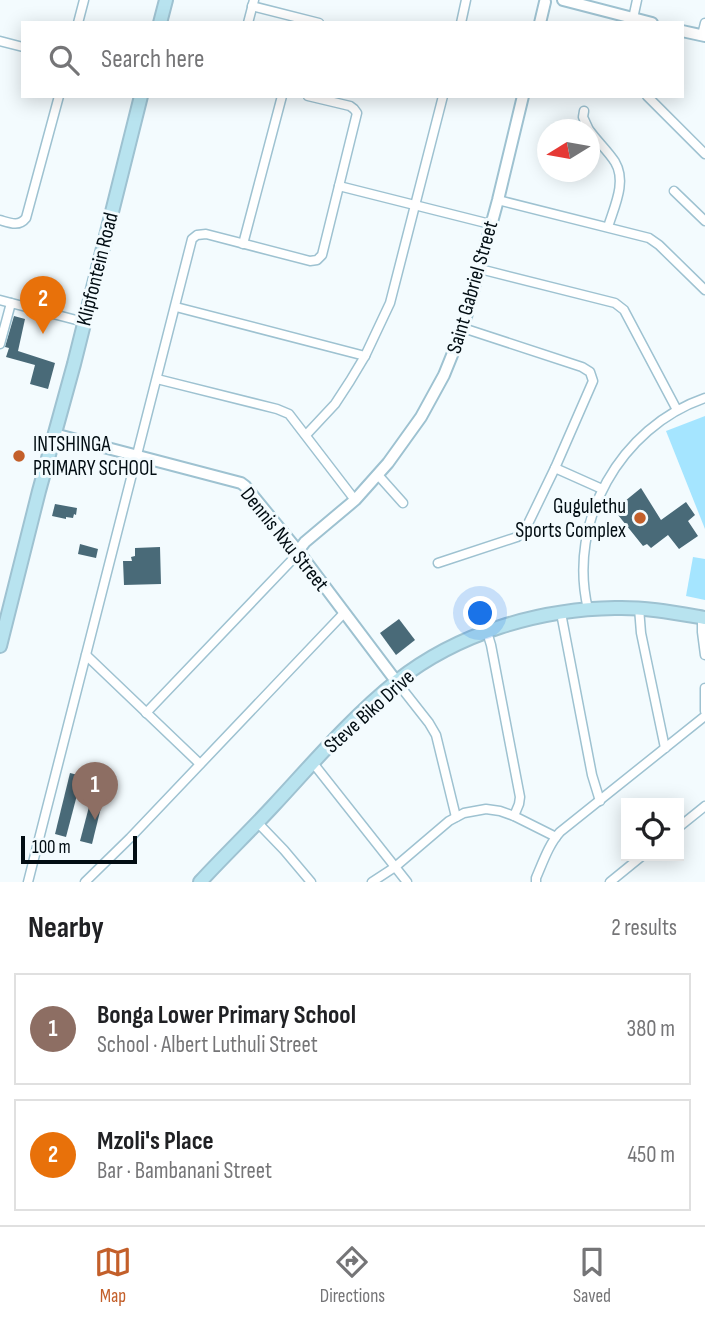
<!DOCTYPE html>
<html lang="en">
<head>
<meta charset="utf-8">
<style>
  :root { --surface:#fff; --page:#f2f2f2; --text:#202124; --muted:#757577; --line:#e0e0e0; --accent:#c35f2a }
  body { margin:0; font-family:"Sofia Sans Condensed",sans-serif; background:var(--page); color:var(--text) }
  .controls { position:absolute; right:21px; bottom:21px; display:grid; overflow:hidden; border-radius:0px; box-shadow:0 4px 18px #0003 }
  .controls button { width:63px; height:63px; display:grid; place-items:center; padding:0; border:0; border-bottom:2px solid var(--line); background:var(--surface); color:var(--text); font:35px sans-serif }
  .compass { position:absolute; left:537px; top:119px; width:63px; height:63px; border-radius:50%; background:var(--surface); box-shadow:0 4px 18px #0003; rotate:259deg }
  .scale { position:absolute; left:21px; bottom:18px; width:116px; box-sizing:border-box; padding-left:7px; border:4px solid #020d13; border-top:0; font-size:19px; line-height:24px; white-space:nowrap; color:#020d13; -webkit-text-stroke:5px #f3fbfe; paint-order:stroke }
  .you { position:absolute; left:481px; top:614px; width:24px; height:24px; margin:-18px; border:5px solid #fff; border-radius:50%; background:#1a73e8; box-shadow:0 0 0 10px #1a73e833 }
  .badge { display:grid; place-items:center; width:46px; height:46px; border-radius:50%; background:var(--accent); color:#fff; font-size:23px; font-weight:700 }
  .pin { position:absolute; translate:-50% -58px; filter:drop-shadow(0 2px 4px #0008) }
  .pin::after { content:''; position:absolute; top:37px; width:24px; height:21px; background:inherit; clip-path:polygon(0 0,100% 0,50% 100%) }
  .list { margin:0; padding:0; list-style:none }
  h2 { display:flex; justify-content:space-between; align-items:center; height:91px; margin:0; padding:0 28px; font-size:30px }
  h2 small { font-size:23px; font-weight:400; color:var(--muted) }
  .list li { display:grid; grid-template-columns:46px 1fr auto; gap:21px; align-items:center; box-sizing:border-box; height:112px; margin:0 14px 14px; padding:0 14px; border:2px solid var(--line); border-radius:0px }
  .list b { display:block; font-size:26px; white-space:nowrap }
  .list p { margin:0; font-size:23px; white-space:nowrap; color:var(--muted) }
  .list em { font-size:23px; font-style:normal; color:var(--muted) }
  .icon { flex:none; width:38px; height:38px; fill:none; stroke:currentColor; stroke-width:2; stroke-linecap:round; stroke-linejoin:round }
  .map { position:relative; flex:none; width:705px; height:882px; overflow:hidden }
  .search { position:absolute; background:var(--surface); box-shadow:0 4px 18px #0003; left:21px; right:21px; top:21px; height:77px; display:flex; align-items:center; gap:18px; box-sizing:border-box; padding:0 24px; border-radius:0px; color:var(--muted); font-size:26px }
  .sheet { height:343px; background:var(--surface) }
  nav { display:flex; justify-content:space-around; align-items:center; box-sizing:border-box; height:98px; border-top:2px solid var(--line); background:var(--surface); font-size:19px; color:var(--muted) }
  nav a { display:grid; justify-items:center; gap:4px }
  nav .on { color:var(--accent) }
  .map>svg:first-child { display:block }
</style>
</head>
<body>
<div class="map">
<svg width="705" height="882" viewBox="0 0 705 882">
  <rect width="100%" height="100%" fill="#f3fbfe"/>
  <g fill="#a5e5ff">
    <polygon points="705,416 705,529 666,431"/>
    <polygon points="693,557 705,559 705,600 686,596"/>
  </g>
  <g fill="#496a78">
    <polygon points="14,316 25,319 18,351 55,363 48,389 30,384 35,365 6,357 9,348 5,347"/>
    <polygon points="641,488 661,520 686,502 695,515 688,521 698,536 679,549 668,535 651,548 647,544 643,546 614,510"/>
    <polygon points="55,504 77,508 76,515 74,514 73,518 66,517 66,519 52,516"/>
    <polygon points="80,544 98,549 96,558 78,554"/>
    <polygon points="160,547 161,584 124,585 123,561 132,561 131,557 135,556 135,548"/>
    <polygon points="399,619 415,640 396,655 380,633"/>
    <polygon points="70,773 82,776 66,837 55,834"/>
    <polygon points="96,780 107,783 92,844 80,841"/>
  </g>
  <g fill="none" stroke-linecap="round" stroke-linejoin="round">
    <g stroke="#9ec2d1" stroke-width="11">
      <g id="minor">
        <polyline points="252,6 319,23"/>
        <polyline points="78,23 84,0"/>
        <polyline points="248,23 254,0"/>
        <polyline points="461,23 466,0"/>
        <polyline points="632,23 637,0"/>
        <polyline points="702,35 705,23"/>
        <polyline points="0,41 23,47"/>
        <polyline points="647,96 705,154"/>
        <polyline points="584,111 583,117 589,130"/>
        <path d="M590 131C597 141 608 151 615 162 627 182 614 207 608 227"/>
        <polyline points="339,186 490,224"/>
        <polyline points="674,191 705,221"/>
        <polyline points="498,200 649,238 659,245 705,290"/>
        <path d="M0 220C10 223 19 227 26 218L59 96"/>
        <polyline points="243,244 282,96"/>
        <polyline points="480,269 615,303 624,310 677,410"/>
        <polyline points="0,300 84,322"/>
        <polyline points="176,307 365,356"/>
        <polyline points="0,344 11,303"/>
        <polyline points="157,379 277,409 289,414 355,500"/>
        <polyline points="306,435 335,404 350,381 365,356 390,303 443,96"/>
        <polyline points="555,468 602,489"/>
        <polyline points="378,475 403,503"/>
        <polyline points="438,563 517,537 525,530 555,468 593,381 590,372 582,367 463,328"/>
        <polyline points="639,608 641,633 665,748"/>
        <path d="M588 609C567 522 620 427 705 398"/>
        <polyline points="561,613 592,775 600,801"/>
        <polyline points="702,618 702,632 705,655"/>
        <polyline points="487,632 491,645 520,797 519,804 514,816"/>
        <polyline points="86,655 200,764"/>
        <polyline points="396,681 429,723 436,735 456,817"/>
        <polyline points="705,688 705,711"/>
        <polyline points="146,713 291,561 298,551"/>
        <polyline points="313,763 407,882"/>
        <polyline points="258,823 284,850 311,882"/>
        <polyline points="679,827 705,806"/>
        <polyline points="28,882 192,239 197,235 206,234 310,261 317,260 322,255 357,113 354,109 350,106 308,96"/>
        <polyline points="85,882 130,838 344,613"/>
        <polyline points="372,882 395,867 449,821 464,813 486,809 500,811 514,816 556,837"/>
        <path d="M536 882V878C543 862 549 844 560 832L705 716"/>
        <polyline points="610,882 642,856"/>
      </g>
    </g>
    <g stroke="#9ec2d1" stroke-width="14">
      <g id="tertiary">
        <polyline points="563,0 652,23"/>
        <polyline points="540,23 545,2"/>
        <polyline points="682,31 705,36"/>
        <polyline points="54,434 241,483 245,486 298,551 396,681"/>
        <polyline points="298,551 305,542 355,500 388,463 421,417 444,375 463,328 498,200 523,96"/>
      </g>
    </g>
    <g stroke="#9ec2d1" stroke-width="16">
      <g id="secondary">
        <polyline points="160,23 166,0"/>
        <polyline points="0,646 39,491 74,364 141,96"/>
        <path d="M200 882C224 856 250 831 274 805 312 764 353 716 397 681 458 633 539 609 615 608 645 607 676 613 705 618"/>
      </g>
    </g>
    <use href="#minor" stroke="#fff" stroke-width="8"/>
    <use href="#tertiary" stroke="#fff" stroke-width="10"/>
    <use href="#secondary" stroke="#b8e3ef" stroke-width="12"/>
  </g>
  <g fill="#c35f2a" stroke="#f3fbfe" stroke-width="2.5">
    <circle cx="19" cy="456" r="7"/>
    <circle cx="640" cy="518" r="7"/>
  </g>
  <g text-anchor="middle" stroke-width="6" stroke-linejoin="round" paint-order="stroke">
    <g font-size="21" fill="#020d13" stroke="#f3fbfe">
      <text transform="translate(97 269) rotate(-76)" y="7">Klipfontein Road</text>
      <text transform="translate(472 287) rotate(-74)" y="7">Saint Gabriel Street</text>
      <text transform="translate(285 539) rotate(51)" y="7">Dennis Nxu Street</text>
      <text transform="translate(369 711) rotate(-42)" y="7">Steve Biko Drive</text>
    </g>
    <g font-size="21" fill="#020d13" stroke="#f3fbfe" text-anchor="start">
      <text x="33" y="451">INTSHINGA<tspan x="33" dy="24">PRIMARY SCHOOL</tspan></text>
      <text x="626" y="513" text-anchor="end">Gugulethu<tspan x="626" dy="24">Sports Complex</tspan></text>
    </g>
  </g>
</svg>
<div class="controls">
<button><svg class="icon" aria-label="locate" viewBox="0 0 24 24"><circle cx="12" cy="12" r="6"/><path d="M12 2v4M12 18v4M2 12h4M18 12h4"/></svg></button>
</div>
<svg class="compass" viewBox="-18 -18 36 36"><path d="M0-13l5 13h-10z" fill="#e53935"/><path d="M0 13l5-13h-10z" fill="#757577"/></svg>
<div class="scale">100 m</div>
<div class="you"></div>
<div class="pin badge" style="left:95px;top:820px;background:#8d6e63">1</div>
<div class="pin badge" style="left:43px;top:334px;background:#e8710a">2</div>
<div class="search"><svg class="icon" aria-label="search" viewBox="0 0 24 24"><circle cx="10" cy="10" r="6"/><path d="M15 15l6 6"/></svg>Search here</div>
</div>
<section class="sheet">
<h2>Nearby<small>2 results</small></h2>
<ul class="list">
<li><span class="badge" style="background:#8d6e63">1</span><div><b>Bonga Lower Primary School</b><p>School · Albert Luthuli Street</p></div><em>380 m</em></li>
<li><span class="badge" style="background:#e8710a">2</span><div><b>Mzoli's Place</b><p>Bar · Bambanani Street</p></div><em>450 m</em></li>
</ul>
</section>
<nav>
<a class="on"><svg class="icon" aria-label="map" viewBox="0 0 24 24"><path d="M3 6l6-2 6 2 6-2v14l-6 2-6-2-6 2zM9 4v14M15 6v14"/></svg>Map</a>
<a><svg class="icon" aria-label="directions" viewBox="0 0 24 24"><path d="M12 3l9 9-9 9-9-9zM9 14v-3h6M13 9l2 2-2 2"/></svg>Directions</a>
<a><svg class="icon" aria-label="saved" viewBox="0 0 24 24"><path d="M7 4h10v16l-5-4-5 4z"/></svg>Saved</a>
</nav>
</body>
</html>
